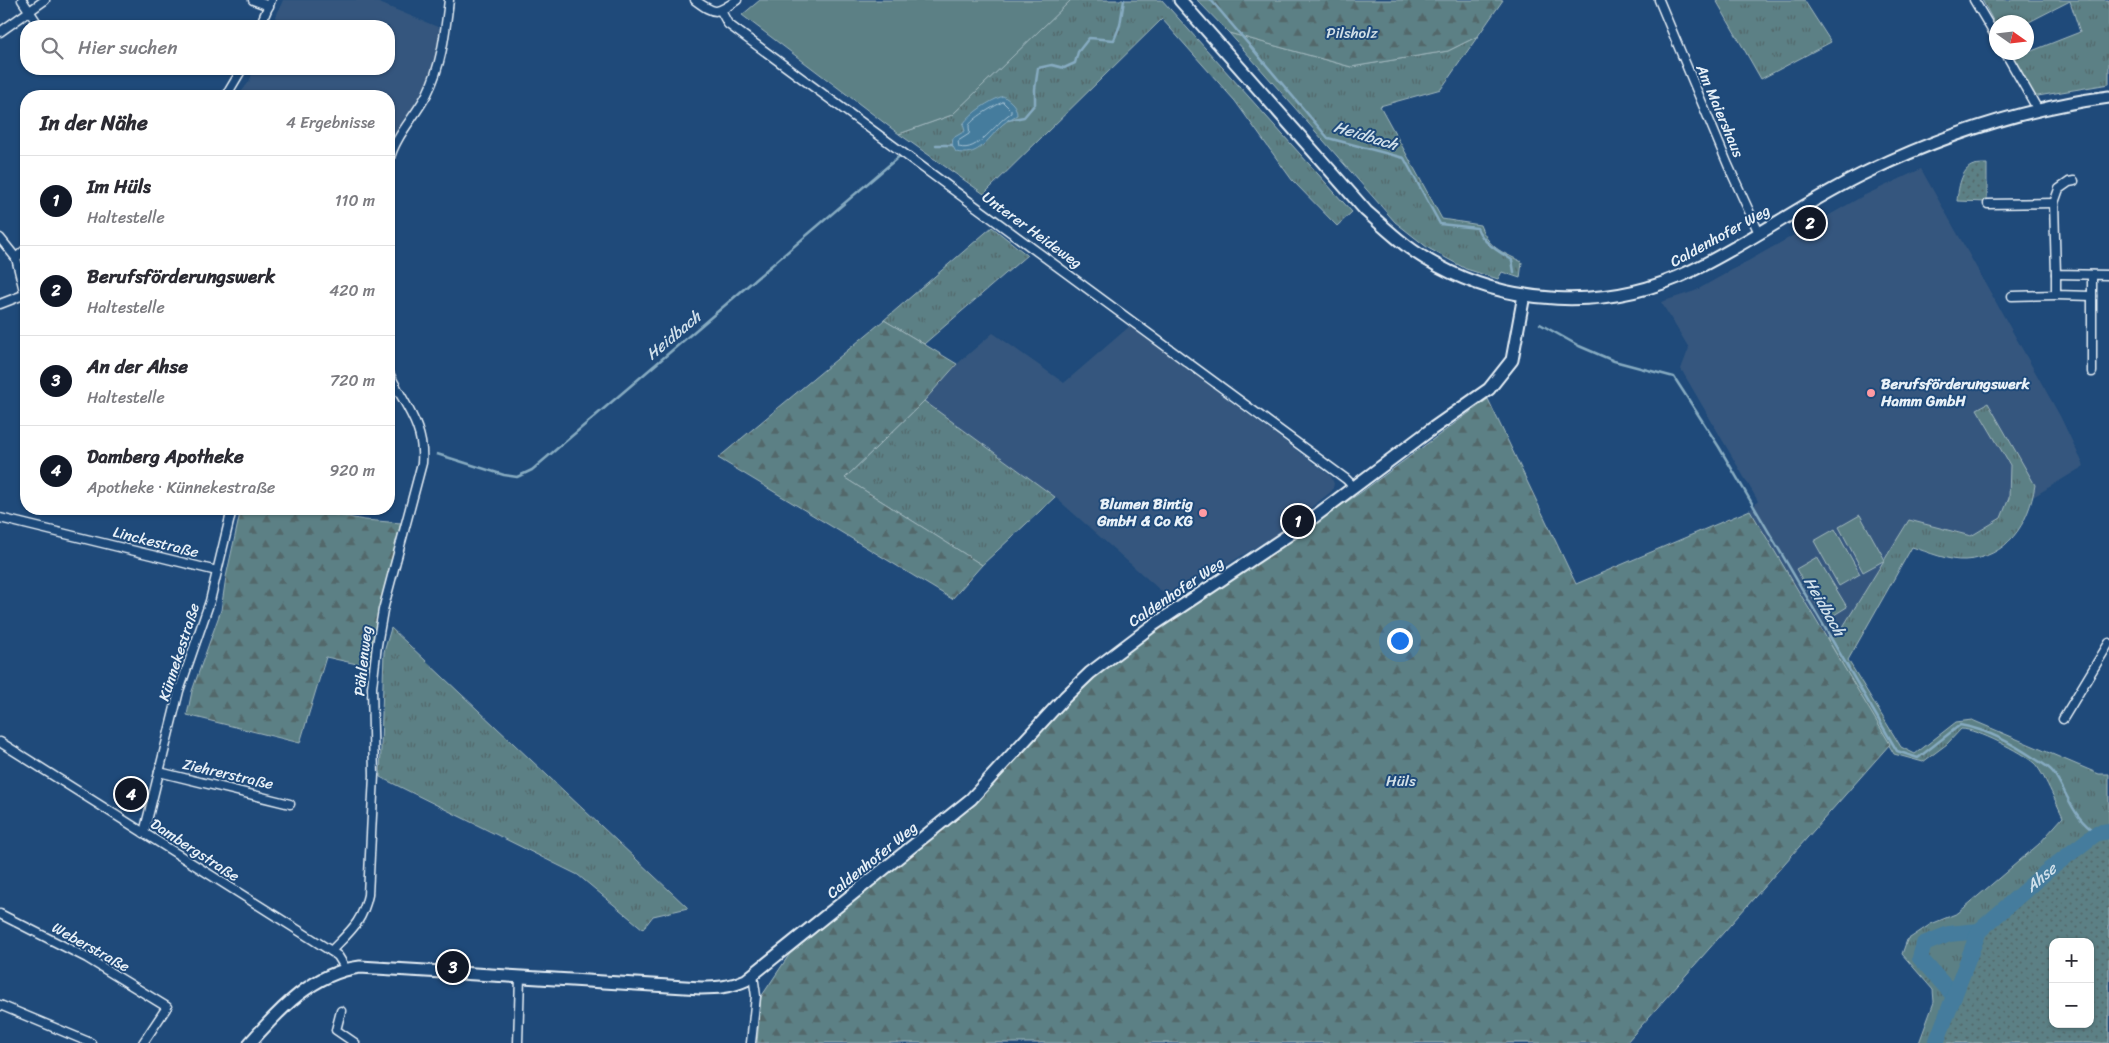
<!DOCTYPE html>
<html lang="de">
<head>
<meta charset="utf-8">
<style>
  :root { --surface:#fff; --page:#f2f2f3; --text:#2b2b33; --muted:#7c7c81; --line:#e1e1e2; --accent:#111827 }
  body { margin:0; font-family:Sriracha,sans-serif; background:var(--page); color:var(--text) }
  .controls { position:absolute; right:15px; bottom:15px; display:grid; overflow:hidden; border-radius:10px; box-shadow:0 1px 4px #0004 }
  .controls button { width:45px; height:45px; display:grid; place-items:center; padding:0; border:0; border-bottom:1px solid var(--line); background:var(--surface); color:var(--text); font:25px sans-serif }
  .compass { position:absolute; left:1989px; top:15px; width:45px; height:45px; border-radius:50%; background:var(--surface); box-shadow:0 1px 4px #0004; rotate:104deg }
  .you { position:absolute; left:1399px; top:640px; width:18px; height:18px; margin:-12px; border:4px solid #fff; border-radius:50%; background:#1a73e8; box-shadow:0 0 0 8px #1a73e833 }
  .badge { display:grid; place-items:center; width:32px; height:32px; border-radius:50%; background:var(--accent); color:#fff; font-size:16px; font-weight:700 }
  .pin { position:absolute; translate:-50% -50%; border:2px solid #fff; box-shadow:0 1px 5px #0006 }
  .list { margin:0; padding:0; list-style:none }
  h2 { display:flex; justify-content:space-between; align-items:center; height:65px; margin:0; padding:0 20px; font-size:21px }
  h2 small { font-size:16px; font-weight:400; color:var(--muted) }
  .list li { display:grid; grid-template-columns:32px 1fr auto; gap:15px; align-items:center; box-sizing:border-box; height:90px; padding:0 20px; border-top:1px solid var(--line) }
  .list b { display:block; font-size:19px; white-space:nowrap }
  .list p { margin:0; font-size:16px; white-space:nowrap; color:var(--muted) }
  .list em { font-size:16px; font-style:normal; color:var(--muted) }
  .icon { flex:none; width:28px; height:28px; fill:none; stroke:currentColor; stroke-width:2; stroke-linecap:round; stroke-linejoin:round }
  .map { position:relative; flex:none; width:2109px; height:1043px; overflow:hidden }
  .search { position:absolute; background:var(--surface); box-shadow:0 1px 4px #0004; left:20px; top:20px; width:375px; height:55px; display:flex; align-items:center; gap:12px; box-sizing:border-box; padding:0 18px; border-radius:20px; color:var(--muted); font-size:19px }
  .panel { position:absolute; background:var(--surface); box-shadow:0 1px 4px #0004; left:20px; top:90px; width:375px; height:425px; border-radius:20px }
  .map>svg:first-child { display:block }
</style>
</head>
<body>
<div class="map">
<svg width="2109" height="1043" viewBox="0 0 2109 1043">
  <defs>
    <pattern id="grass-tufts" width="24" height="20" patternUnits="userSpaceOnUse" patternTransform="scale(1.25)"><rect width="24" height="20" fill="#5c8085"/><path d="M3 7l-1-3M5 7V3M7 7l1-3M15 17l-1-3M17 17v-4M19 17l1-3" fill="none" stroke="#52676a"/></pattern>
    <pattern id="forest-firs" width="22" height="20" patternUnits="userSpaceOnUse" patternTransform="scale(1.25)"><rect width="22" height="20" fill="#5c8085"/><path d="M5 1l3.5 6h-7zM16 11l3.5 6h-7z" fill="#52676a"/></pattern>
    <pattern id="park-dots" width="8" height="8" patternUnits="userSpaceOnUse" patternTransform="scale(1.25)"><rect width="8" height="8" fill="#5c8085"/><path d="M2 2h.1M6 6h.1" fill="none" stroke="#52676a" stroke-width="1.8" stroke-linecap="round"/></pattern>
  </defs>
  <rect width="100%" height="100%" fill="#1f4a7a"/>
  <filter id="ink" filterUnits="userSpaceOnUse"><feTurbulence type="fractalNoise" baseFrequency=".02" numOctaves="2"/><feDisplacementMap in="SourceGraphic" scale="10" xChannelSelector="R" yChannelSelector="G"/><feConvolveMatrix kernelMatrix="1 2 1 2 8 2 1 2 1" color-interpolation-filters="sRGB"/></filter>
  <g filter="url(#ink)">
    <g fill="#35577e">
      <polygon points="283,0 372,0 440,28 439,48 430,77 389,151 389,96 238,96 249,82 254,69 389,69 389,26 272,26"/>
      <polygon points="1921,169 2060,416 2084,466 2013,509 1983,540 1906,527 1841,630 1827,638 1750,510 1758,501 1681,369 1689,348 1661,302 1695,291 1863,196"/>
      <polygon points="1130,326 1331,476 1334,484 1332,491 1280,532 1228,564 1221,564 1169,598 1055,497 924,401 957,364 993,333 1064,383"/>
    </g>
    <g fill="url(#grass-tufts)" stroke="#a2b8be" fill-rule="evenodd">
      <polygon points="1071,0 1162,0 1352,212 1337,226 1292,180 1235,101 1162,19 984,194 899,134 952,115"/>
      <polygon points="1716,0 1804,0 1831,42 1761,79"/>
      <polygon points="1982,0 2109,0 2109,84 2026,98 2018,82 2014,58 2080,32 2070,1 2027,23 1996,22 1996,26"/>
      <path d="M1229 33 1351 67 1448 51 1478 36 1441 89 1380 106 1442 219 1480 225C1489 248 1500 251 1522 262L1520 278 1502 272 1498 279 1466 269 1428 248 1395 222Z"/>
      <polygon points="992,227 1027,255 924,344 884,320"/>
      <polygon points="924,401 1055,497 982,565 845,478"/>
      <path d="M1988 403 2035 485C2029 524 2007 558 1965 560 1948 561 1928 552 1912 547L1848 660 1901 747 1915 754 1956 722 1972 720 2099 774H2109V1043H1919L1934 1002 1933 990 1902 954 1907 940 1931 924 1958 913 2039 844 2063 817C2057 805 2043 771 2034 763 2021 752 1977 729 1961 729L1947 744 1923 762 1894 754 1827 638 1841 630 1909 520 1971 536 2001 518 2009 498 2010 465 1977 409ZM2053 942H2090V1024H2053Z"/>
      <polygon points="391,628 688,908 653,916 643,929 578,875 380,777 384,652"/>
    </g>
    <g fill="url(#forest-firs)" stroke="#a2b8be">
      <polygon points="1197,0 1503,0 1478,36 1448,51 1351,67 1229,33"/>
      <polygon points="884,320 957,364 924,401 845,478 982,565 952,599 718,458"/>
      <polygon points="1488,399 1576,584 1750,510 1890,744 1626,1043 757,1043 761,997 789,955 947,824 1092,679 1153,630 1360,493"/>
      <polygon points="241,509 302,509 365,520 401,523 380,605 370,667 326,657 300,743 187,715 192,691 221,610 226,577"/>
    </g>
    <g fill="url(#park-dots)" stroke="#a2b8be" fill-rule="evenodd">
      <path d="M1987 164V202L1957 201C1958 190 1961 168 1974 165 1978 164 1983 164 1987 164Z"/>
      <path d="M2109 838V1043H1942L1978 945 1985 931 2022 898 2083 848 2101 839ZM2053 942H2090V1024H2053Z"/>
    </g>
    <g fill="#5c8085" stroke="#a2b8be">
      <polygon points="760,0 1071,0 952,115 899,134 742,15"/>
      <polygon points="1860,515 1885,560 1863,572 1839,527"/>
      <polygon points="1835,529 1860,574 1839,586 1814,541"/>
      <polygon points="1817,557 1847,607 1826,620 1796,569"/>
    </g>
    <path fill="#447c9d" stroke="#86abc1" d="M1003 96C1011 101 1017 106 1017 115 1010 119 1003 123 998 129 985 143 977 157 956 152L952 145 953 138 965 131 963 124C972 112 989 101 1003 96Z"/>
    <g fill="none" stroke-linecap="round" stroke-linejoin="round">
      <path stroke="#a6c2d4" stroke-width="1" d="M1003 102 1011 110V113C995 123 978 153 959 147L958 141 969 134C970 131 969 129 969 126 970 120 997 104 1003 102Z"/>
      <g stroke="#86abc1" stroke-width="2.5">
        <path d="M1211 0 1328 138 1404 158 1440 224 1477 228C1484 244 1498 251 1512 260L1514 272"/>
        <polyline points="1008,120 1024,117 1035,104 1035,89 1038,68 1052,65 1064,68 1075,63 1078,52 1089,38 1114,40 1120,25 1124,0"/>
        <polyline points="936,145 952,145"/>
        <path d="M1540 324 1579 346 1614 361 1674 377 1719 447 1897 751 1918 758 1960 725C1989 730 2013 744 2037 760 2042 763 2049 767 2053 772 2068 793 2073 820 2097 833"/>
        <polyline points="437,454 504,475 517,477 532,470 902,154"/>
      </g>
      <g stroke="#447c9d" stroke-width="16">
        <polyline points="1954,996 1920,958 1924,944 1949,934 1979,931"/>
        <path id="s1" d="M1936 1043 1979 931 2046 872 2097 833 2109 831"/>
      </g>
      <g stroke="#e8f1f8" stroke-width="11">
        <g id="street">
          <polyline points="22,0 39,26"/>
          <polyline points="253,0 269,6"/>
          <path d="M695 0C715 15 717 14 737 0"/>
          <polyline points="1659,0 1728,165 1759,233"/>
          <polyline points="1974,0 1996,37"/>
          <polyline points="721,11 728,24 1346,479 1354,487"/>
          <polyline points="260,26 271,0"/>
          <polyline points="0,32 45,0"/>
          <polyline points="2005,52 2038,110"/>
          <polyline points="226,96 242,69"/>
          <path d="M389 161C395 136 415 117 427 94 442 64 445 33 449 0"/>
          <polyline points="2074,181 2069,182 2059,189 2054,203 2056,274 2109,275"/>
          <polyline points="1988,204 2054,203"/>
          <polyline points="0,238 16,258"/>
          <polyline points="2056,274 2056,295 2092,296 2092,275"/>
          <polyline points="25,295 16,258 26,249"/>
          <polyline points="2012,296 2056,295"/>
          <polyline points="2092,296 2092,372"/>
          <polyline points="0,304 26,294"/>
          <polyline points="0,518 217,571"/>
          <polyline points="2063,719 2109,643"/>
          <polyline points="0,742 331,951 338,956 346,969"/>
          <polyline points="159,772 290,804"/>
          <polyline points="144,833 179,691 210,601 232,509"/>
          <polyline points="0,914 87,958 167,1007 143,1043"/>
          <path d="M331 951C350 931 362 923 368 895L374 775 372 687 377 645 383 610 422 463C425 426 404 405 389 373"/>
          <polyline points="0,1005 91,1043"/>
          <polyline points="341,1011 336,1030 355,1043"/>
          <polyline points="518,1043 520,977"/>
          <polyline points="751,1043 756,996 753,975"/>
        </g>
      </g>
      <g stroke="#e8f1f8" stroke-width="15">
        <g id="secondary">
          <path d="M1180 0 1366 211C1385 228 1404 246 1426 259 1505 307 1608 312 1691 271 1752 242 1807 200 1869 171 1944 135 2026 108 2109 97"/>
          <path d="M250 1043C280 1009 313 973 360 967L701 988C717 988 731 987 746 980L971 799 1065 697 1090 673 1152 626 1302 526 1429 431 1489 389 1512 360 1524 295"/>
        </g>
      </g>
      <use href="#street" stroke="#1f4a7a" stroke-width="8"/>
      <use href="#secondary" stroke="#1f4a7a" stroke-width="11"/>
    </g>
  </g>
  <g fill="#ff9aa2" stroke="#1f4a7a" stroke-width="2">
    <circle cx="1871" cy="393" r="5"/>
    <circle cx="1203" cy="513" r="5"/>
  </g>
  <g text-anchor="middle" stroke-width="4" stroke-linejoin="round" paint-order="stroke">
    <g font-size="15" fill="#d3e0e7" stroke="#1f4a7a">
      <text x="1352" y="38">Pilsholz</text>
      <text x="1401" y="786">Hüls</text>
    </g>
    <g font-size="15" fill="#e8f1f8" stroke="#1f4a7a">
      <text transform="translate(1720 111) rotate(67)" y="5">Am Maiershaus</text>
      <text transform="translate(1032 230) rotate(36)" y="5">Unterer Heideweg</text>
      <text transform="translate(1720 236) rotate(-29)" y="5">Caldenhofer Weg</text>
      <text transform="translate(156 542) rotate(14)" y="5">Linckestraße</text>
      <text transform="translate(1176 592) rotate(-34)" y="5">Caldenhofer Weg</text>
      <text transform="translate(179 652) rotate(-72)" y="5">Künnekestraße</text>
      <text transform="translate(363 661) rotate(-84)" y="5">Pählenweg</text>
      <text transform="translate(228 774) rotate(13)" y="5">Ziehrerstraße</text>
      <text transform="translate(195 850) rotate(33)" y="5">Dambergstraße</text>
      <text transform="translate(872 860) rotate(-39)" y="5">Caldenhofer Weg</text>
      <text transform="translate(91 947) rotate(29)" y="5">Weberstraße</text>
    </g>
    <g font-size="15" font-weight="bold" fill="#e8f1f8" stroke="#1f4a7a" text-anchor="start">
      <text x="1881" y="389">Berufsförderungswerk<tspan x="1881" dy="17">Hamm GmbH</tspan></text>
      <text x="1193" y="509" text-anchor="end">Blumen Bintig<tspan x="1193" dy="17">GmbH &amp; Co KG</tspan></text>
    </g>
    <g font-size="16" font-style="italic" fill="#cfdfea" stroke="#1f4a7a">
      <text transform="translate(1366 135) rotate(17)" y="6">Heidbach</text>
      <text transform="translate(673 335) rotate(-40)" y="6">Heidbach</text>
      <text transform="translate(1825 606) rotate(60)" y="6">Heidbach</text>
      <text dy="6" stroke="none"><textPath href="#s1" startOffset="202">Ahse</textPath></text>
    </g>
  </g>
</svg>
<div class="controls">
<button>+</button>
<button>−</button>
</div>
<svg class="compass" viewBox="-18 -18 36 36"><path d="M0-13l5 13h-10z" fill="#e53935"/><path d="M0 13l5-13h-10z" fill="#7c7c81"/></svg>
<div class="you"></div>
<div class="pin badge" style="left:1298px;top:521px">1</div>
<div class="pin badge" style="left:1810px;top:223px">2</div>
<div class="pin badge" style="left:453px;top:967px">3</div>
<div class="pin badge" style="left:131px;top:794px">4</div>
<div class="search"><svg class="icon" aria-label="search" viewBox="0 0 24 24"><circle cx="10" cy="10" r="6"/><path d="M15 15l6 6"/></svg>Hier suchen</div>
<section class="panel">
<h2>In der Nähe<small>4 Ergebnisse</small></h2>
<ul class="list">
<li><span class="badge">1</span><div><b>Im Hüls</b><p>Haltestelle</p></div><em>110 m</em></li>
<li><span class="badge">2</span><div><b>Berufsförderungswerk</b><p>Haltestelle</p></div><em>420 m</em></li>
<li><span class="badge">3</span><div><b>An der Ahse</b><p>Haltestelle</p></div><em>720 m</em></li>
<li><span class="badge">4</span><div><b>Damberg Apotheke</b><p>Apotheke · Künnekestraße</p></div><em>920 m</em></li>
</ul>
</section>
</div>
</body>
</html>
